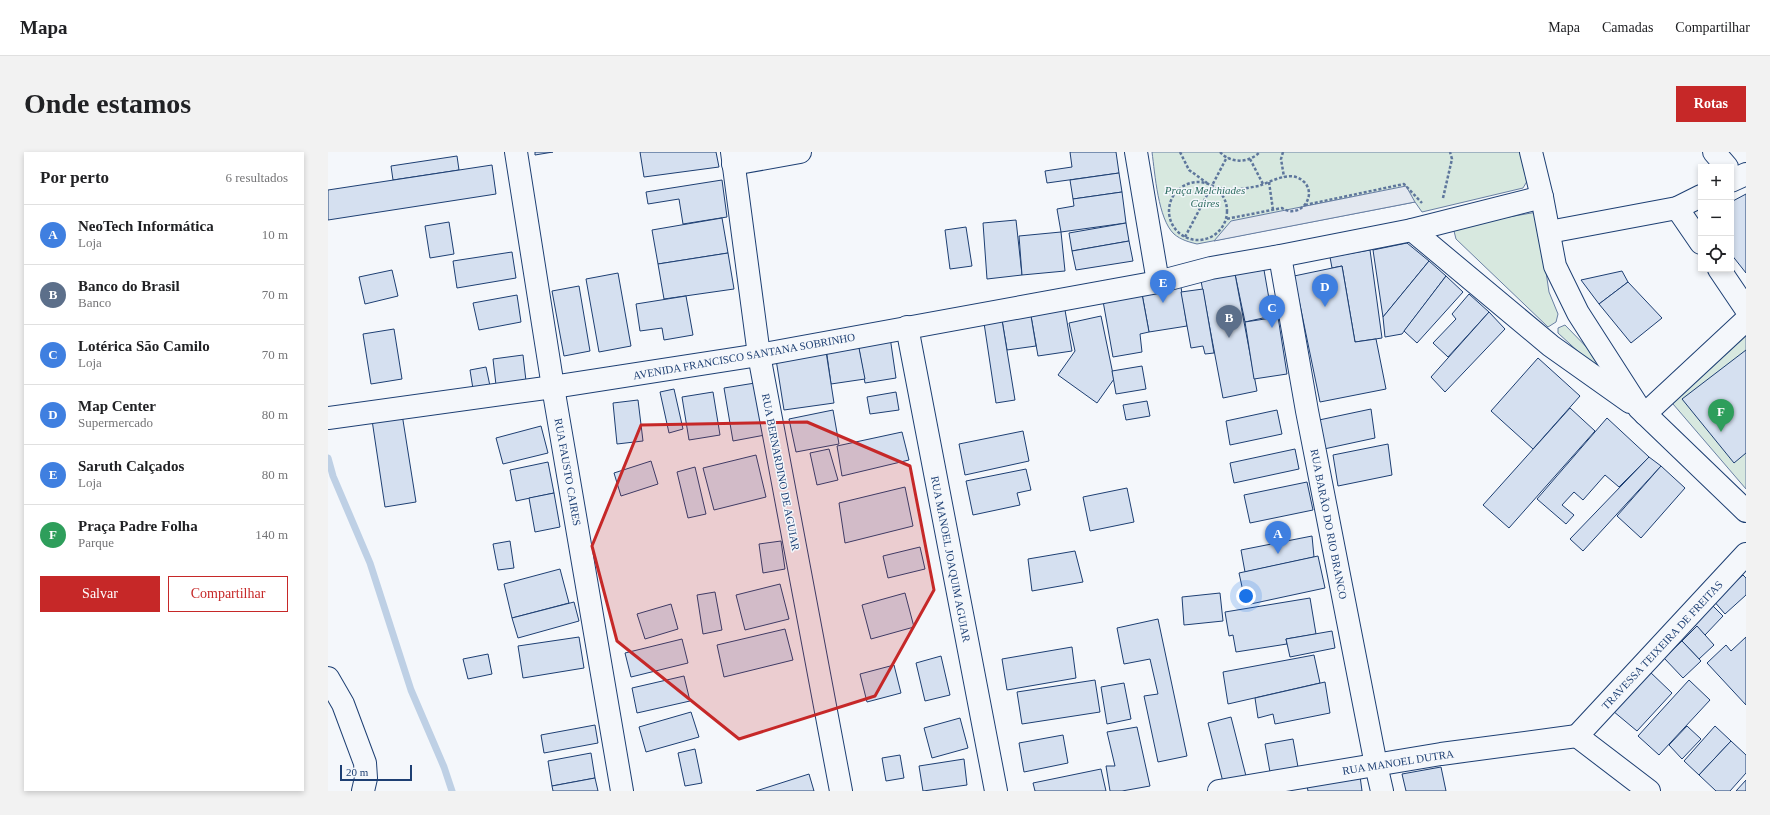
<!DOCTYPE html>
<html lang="pt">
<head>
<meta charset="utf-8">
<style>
  :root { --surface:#fff; --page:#f2f2f2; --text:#202124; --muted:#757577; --line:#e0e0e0; --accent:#c62828 }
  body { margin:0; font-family:Georgia,serif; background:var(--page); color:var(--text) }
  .controls { position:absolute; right:12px; top:12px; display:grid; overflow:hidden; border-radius:0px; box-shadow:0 2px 6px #0003 }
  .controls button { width:36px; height:36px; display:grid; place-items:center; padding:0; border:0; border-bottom:1px solid var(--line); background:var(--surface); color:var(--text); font:20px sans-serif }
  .scale { position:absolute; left:12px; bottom:10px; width:72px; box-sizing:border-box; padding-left:4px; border:2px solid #1d3f73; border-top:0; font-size:11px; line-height:14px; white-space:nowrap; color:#1d3f73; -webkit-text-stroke:3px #f4f7fb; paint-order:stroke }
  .you { position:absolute; left:918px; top:444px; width:14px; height:14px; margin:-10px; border:3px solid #fff; border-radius:50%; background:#1a73e8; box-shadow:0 0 0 6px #1a73e833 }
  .badge { display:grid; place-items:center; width:26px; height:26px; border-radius:50%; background:var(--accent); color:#fff; font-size:13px; font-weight:700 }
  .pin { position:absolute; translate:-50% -33px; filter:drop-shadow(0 1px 2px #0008) }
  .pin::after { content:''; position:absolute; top:21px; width:14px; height:12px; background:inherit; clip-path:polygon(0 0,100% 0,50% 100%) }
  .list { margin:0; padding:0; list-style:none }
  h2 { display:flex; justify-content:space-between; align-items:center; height:52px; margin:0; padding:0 16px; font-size:17px }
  h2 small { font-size:13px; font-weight:400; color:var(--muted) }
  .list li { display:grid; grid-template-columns:26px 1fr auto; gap:12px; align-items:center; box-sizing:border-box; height:60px; padding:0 16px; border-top:1px solid var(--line) }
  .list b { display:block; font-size:15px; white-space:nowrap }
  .list p { margin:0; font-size:13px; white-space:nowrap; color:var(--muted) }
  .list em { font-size:13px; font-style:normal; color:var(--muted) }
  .actions { display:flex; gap:8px; padding:12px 16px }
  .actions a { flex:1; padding:9px 0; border:1px solid var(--accent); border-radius:0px; text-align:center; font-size:14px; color:var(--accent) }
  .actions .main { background:var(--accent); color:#fff }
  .icon { flex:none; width:22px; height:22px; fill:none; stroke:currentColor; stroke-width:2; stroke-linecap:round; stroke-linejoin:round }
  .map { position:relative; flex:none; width:1418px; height:639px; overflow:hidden; border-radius:0px }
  header { display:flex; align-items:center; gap:24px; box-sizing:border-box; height:56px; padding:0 20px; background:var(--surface); border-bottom:1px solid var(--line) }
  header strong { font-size:19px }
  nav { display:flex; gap:22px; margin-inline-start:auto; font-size:14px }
  .intro { display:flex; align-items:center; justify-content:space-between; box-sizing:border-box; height:96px; padding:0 24px }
  h1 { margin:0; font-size:28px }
  .button { padding:10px 18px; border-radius:0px; background:var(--accent); color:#fff; font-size:14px; font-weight:700 }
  main { display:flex; gap:24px; padding:0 24px }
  aside { flex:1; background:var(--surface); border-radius:0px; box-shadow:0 2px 6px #0003 }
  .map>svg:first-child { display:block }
</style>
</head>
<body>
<header>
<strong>Mapa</strong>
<nav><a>Mapa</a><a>Camadas</a><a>Compartilhar</a></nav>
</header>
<div class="intro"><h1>Onde estamos</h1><a class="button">Rotas</a></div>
<main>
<aside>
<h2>Por perto<small>6 resultados</small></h2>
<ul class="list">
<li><span class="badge" style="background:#3f7fe0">A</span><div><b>NeoTech Informática</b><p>Loja</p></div><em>10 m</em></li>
<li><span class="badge" style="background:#5c6f8a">B</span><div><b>Banco do Brasil</b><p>Banco</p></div><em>70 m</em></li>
<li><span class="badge" style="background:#3f7fe0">C</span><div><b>Lotérica São Camilo</b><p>Loja</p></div><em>70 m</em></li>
<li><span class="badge" style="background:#3f7fe0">D</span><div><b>Map Center</b><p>Supermercado</p></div><em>80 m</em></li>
<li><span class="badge" style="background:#3f7fe0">E</span><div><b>Saruth Calçados</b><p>Loja</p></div><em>80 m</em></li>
<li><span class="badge" style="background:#2e9e5b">F</span><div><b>Praça Padre Folha</b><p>Parque</p></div><em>140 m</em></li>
</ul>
<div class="actions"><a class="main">Salvar</a><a>Compartilhar</a></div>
</aside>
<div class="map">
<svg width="1418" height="639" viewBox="0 0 1418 639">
  <rect width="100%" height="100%" fill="#f4f7fb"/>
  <g fill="#d7e8df" stroke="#687fa3">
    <path d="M824 0H1193L1201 26 1195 36 1094 60 1087 50 869 92C861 90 853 88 846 82 830 67 827 22 824 0Z"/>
    <polygon points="1209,60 1221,140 1230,162 1228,170 1220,175 1128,87 1126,79 1130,74"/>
    <polygon points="1237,173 1273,210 1271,215 1267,215 1230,181 1230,176"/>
    <polygon points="1418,179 1418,337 1339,245"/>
  </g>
  <polygon fill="#e3e8f0" stroke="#687fa3" points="1078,34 1087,50 886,89 903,69"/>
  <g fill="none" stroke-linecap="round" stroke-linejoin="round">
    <polyline stroke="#bed0e5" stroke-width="7" points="0,306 5,324 42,411 83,538 116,615 124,639"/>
  </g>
  <g fill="#d5e0f0" stroke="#1d3f73">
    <polygon points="207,0 225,0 207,3"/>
    <polygon points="312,0 388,0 391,15 316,25"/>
    <polygon points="742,0 788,0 791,21 719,31 717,19 744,15"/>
    <polygon points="129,4 131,18 65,28 63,14"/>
    <polygon points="164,13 168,42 0,68 0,38"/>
    <polygon points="791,21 794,40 745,47 742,28"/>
    <polygon points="394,28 399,65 355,72 351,47 320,52 318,40"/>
    <polygon points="794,40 798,71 733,80 729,57 746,54 745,47"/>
    <polygon points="1418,42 1418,121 1403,102 1403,50"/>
    <polygon points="394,66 400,101 330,112 324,78"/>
    <polygon points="688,68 694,123 659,127 655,71"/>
    <polygon points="121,70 126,102 102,106 97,74"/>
    <polygon points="798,71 801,89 744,99 741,81"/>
    <polygon points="638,75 644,114 622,117 617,78"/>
    <polygon points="733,80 737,119 694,123 691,84"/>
    <polygon points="801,89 805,109 748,118 744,99"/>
    <polygon points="1079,91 1101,109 1055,165 1045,98"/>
    <polygon points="1042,98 1054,186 1027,190 1014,114 1004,116 1002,105"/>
    <polygon points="184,100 188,126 129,136 125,109"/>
    <polygon points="400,101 406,137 336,147 330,112"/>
    <polygon points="1101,109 1118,124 1074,182 1057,185 1055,165"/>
    <polygon points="1014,114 1027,190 1048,187 1058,237 992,250 966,124"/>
    <polygon points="64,118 70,144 37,152 31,125"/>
    <polygon points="936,118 944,164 917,170 907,122"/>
    <polygon points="1294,119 1300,130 1271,152 1253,128"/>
    <polygon points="290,121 303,194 271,200 258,127"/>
    <polygon points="907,122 929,239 895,246 873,129"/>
    <polygon points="1118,124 1135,140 1089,191 1076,179"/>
    <polygon points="1300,130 1334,166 1303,191 1271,152"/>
    <polygon points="251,134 262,199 236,204 224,139"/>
    <polygon points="853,135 859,174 821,180 814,142"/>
    <polygon points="875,137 886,201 877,202 875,194 863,196 853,140"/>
    <polygon points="814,142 821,180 812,182 814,200 785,205 775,149"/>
    <polygon points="1141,142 1161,160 1120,205 1105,191 1128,167 1124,162"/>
    <polygon points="189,143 193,170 151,178 145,151"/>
    <polygon points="358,144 365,183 336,188 334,176 312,179 308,152"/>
    <polygon points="737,158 744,199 710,204 703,164"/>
    <polygon points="1161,160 1177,177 1117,240 1103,225"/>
    <polygon points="703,164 708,194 679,198 674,168"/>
    <polygon points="773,164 786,227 769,251 730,223 747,199 741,171"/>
    <polygon points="950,165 959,222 926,227 917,170"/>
    <polygon points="674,168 687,248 668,251 656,171"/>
    <polygon points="66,177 74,227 43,232 35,182"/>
    <polygon points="562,185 568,226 537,231 530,191"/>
    <polygon points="530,191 537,227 503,232 498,196"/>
    <polygon points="497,193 506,251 456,258 447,201"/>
    <polygon points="1418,198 1418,301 1406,311 1354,247"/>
    <polygon points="195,203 198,229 168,233 165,207"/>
    <polygon points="1210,206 1252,244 1205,297 1163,259"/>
    <polygon points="814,214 818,237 788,242 784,219"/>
    <polygon points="158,215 162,234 145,237 142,218"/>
    <polygon points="427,231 437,283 405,289 396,236"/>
    <polygon points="346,237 355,277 341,281 332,240"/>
    <polygon points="385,240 392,283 361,288 354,245"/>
    <polygon points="568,240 571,258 542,262 539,245"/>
    <polygon points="310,248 315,289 289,292 285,251"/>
    <polygon points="819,249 822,264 798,268 795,253"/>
    <polygon points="1242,256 1267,279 1181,376 1155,353"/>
    <polygon points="1043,257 1047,286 996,297 991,268"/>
    <polygon points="505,258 511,292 468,300 461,267"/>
    <polygon points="949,258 954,282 902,293 898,269"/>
    <polygon points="74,262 88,350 57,355 44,268"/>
    <polygon points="1279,266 1321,305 1291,335 1277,323 1255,348 1246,340 1234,353 1246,363 1238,372 1209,347"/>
    <polygon points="213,274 220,301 175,312 168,286"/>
    <polygon points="695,279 701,309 637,323 631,292"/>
    <polygon points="574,280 581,308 514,324 509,294"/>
    <polygon points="1060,292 1064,323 1010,334 1005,303"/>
    <polygon points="501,297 510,328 489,333 482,301"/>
    <polygon points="967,297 971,317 906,331 902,311"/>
    <polygon points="428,303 438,345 386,358 375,316"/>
    <polygon points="1321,305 1333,314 1255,399 1242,387"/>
    <polygon points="323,309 330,332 293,344 286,321"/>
    <polygon points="220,310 226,341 188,349 182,318"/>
    <polygon points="1333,314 1357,336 1313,386 1289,364"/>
    <polygon points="367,315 378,362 360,366 349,320"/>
    <polygon points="698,317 703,338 689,341 692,353 645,363 638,329"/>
    <polygon points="979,330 985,358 922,371 916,343"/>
    <polygon points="577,335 585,374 517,391 511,351"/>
    <polygon points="799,336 806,370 762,379 755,345"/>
    <polygon points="226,341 232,375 207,380 201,346"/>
    <polygon points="984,384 986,405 917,420 913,398"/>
    <polygon points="182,389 186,416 170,418 165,392"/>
    <polygon points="453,389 457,417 435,421 431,392"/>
    <polygon points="592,395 597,417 560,426 555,404"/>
    <polygon points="747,399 755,430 704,439 700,407"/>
    <polygon points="990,404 997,436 918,453 911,421"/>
    <polygon points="232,417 241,451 184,466 176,432"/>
    <polygon points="1415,423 1418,426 1418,443 1397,462 1385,448"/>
    <polygon points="452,432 461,467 417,478 408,443"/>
    <polygon points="387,440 394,478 375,482 369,443"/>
    <polygon points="577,441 586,475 543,487 534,453"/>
    <polygon points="892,441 895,469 856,473 854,445"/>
    <polygon points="982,446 988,482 958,487 959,492 908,500 905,483 901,484 897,460"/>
    <polygon points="246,450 251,469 190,486 184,466"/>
    <polygon points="343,452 350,477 317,487 309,462"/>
    <polygon points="1384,453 1395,464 1377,483 1366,472"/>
    <polygon points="830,467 859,604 830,610 816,544 830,542 822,507 796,512 789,476"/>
    <polygon points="1369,474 1386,493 1371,507 1354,489"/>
    <polygon points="457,477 465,508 396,525 389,493"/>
    <polygon points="1004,479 1007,496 962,505 958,487"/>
    <polygon points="251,485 256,516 195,526 190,494"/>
    <polygon points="1418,485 1418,553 1379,511 1398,493 1403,499"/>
    <polygon points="354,487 360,511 303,525 297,501"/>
    <polygon points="1354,489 1373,509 1355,526 1336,506"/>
    <polygon points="744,495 748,526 679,538 674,507"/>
    <polygon points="160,502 164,522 140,527 135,507"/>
    <polygon points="986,503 992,531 900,552 895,520"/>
    <polygon points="613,504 622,543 597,549 588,511"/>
    <polygon points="566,513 573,541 539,550 532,522"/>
    <polygon points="1321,519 1344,541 1309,579 1285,559"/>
    <polygon points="356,524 362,549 309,561 304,536"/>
    <polygon points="767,528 772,560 694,572 689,540"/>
    <polygon points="1361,528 1382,548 1331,603 1310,584"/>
    <polygon points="997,530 1002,561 947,572 945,562 930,566 927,546"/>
    <polygon points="796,531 803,567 779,572 773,535"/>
    <polygon points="363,560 371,585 318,600 311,575"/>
    <polygon points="903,565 918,624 895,630 880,571"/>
    <polygon points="632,566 640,596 604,606 596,576"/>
    <polygon points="267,573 270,591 216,601 213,583"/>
    <polygon points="1359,574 1373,587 1354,607 1341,593"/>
    <polygon points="1387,574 1403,589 1371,623 1356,609"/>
    <polygon points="809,575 822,634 794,639 782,639 778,614 787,614 779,580"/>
    <polygon points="735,583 740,611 696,620 691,591"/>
    <polygon points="965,587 970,615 942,620 937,592"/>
    <polygon points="1403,589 1418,603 1418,621 1402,639 1388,639 1371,623"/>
    <polygon points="367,597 374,631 357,634 350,601"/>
    <polygon points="263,601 267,626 224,634 220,609"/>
    <polygon points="572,603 576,626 558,629 554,606"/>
    <polygon points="636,607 639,633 595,639 591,614"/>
    <polygon points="1113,615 1118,639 1078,639 1074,622"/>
    <polygon points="773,617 778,639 707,639 705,631"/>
    <polygon points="481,622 486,639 428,639"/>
    <polygon points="1032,624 1034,639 980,639 979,634"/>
    <polygon points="267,626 270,639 225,639 224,634"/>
    <polygon points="1418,628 1418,639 1408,639"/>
  </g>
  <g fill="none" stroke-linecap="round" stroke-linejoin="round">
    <g stroke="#1d3f73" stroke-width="24">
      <g id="street">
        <polyline points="188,0 225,235 294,639"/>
        <polyline points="1386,0 1399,15"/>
        <polyline points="405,12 472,0"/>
        <polyline points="1403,29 1418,22"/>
        <polyline points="1349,56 1373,91"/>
        <polyline points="1221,80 1349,56 1373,44"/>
        <polyline points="1391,117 1418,157"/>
        <polyline points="579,175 668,639"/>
        <polyline points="431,203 513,639"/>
        <polyline points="1317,262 1418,168"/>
        <polyline points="0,526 15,552 37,611 38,626 35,639"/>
        <polyline points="1249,584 1418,402"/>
        <polyline points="1249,584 1321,639"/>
        <polyline points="891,639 1113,602 1249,584"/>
      </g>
    </g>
    <g stroke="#1d3f73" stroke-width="24">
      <g id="secondary">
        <polyline points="404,0 431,203"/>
        <polyline points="808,0 830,130"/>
        <polyline points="1203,0 1214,45 1227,114 1250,161 1311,256 1418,359"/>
        <polyline points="1084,78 1223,194 1302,250"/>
        <polyline points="952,104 979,259 1048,613 1054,639"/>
        <polyline points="0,266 225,235 431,203 830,130 883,116 952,104 1084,78 1214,45"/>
      </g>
    </g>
    <g stroke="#5e769c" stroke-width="2.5" stroke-dasharray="3 2" stroke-linecap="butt">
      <polyline points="852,0 861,18 879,31"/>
      <path d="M892 0C903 12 921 11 932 0"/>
      <polyline points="955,0 953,7 956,25"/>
      <polyline points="922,7 935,32"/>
      <polyline points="941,30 945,58"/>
      <circle cx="870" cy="59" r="29"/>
      <path d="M888 36C896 37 905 39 913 37 919 36 925 35 931 34 944 29 963 18 975 29 979 32 981 37 981 42 980 56 965 64 954 56L898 67"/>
      <polyline points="1115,46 1124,7 1122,0"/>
      <polyline points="977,53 1076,32 1094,51"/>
      <polyline points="857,85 899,5"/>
    </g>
    <use href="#street" stroke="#f4f7fb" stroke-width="22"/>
    <use href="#secondary" stroke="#f4f7fb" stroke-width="22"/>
  </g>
  <path fill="#c62828" fill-opacity="0.2" stroke="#c62828" stroke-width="3" stroke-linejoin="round" d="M479 270 582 314 606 438 547 544 411 587 289 489 264 394 313 273Z"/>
  <g text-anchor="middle" stroke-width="3" stroke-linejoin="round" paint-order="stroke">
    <g font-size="11" font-style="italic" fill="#2c6c60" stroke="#f4f7fb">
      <text x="877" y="42">Praça Melchiades<tspan x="877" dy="13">Caires</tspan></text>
    </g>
    <g font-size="11" fill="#1d3f73" stroke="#f4f7fb">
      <text transform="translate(416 204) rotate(-10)" y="4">AVENIDA FRANCISCO SANTANA SOBRINHO</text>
      <text transform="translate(240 320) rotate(80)" y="4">RUA FAUSTO CAIRES</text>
      <text transform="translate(453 320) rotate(79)" y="4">RUA BERNARDINO DE AGUIAR</text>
      <text transform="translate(1001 372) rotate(79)" y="4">RUA BARÃO DO RIO BRANCO</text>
      <text transform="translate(623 407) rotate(79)" y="4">RUA MANOEL JOAQUIM AGUIAR</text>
      <text transform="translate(1334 493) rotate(-47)" y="4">TRAVESSA TEIXEIRA DE FREITAS</text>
      <text transform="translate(1070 610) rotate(-9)" y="4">RUA MANOEL DUTRA</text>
    </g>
  </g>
</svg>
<div class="controls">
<button>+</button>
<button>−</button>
<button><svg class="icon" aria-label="locate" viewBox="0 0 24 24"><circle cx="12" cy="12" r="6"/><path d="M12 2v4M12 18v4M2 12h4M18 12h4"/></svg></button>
</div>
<div class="scale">20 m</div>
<div class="you"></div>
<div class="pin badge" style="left:950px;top:402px;background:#3f7fe0">A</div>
<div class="pin badge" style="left:901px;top:186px;background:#5c6f8a">B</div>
<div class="pin badge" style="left:944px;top:176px;background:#3f7fe0">C</div>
<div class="pin badge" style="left:997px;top:155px;background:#3f7fe0">D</div>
<div class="pin badge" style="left:835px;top:151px;background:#3f7fe0">E</div>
<div class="pin badge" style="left:1393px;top:280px;background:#2e9e5b">F</div>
</div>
</main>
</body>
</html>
